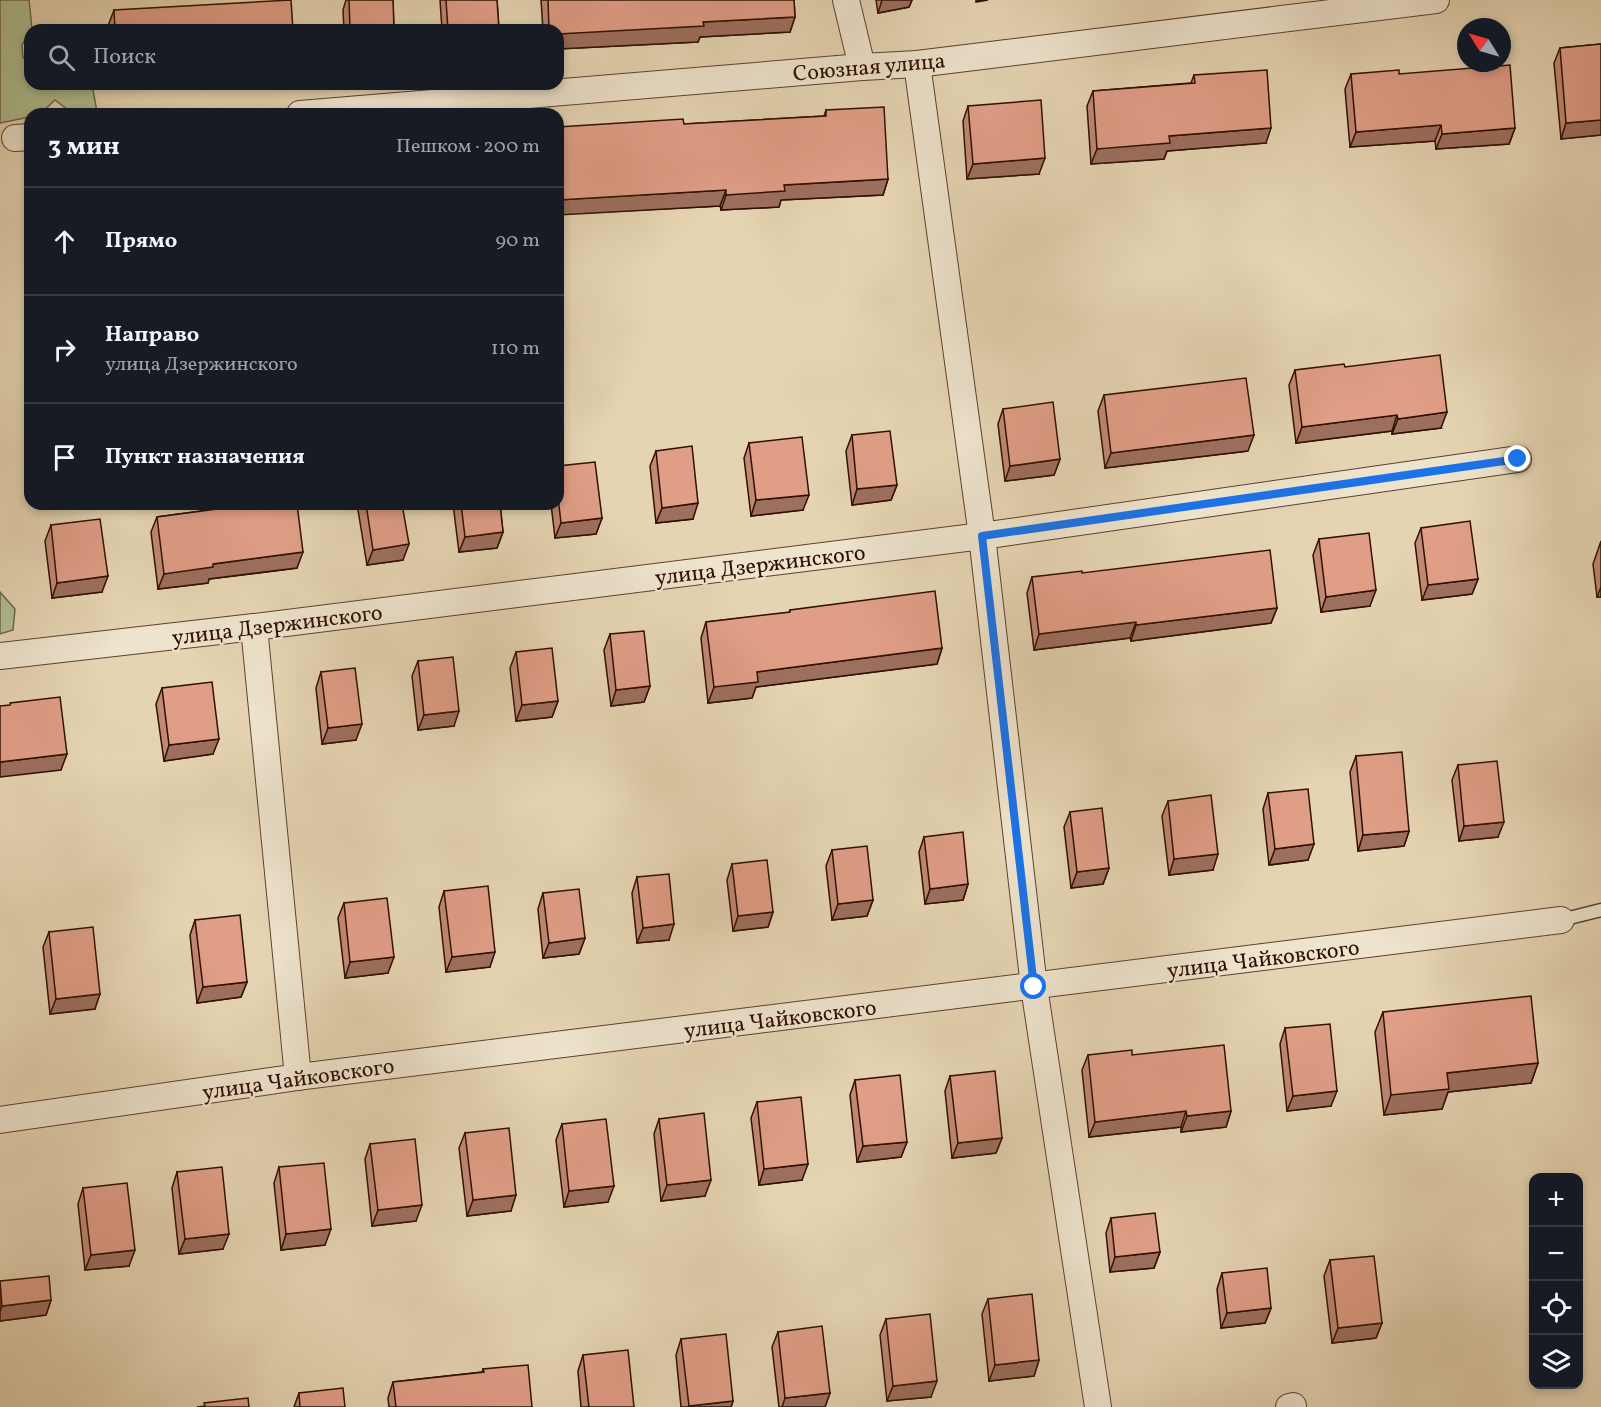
<!DOCTYPE html>
<html lang="ru">
<head>
<meta charset="utf-8">
<style>
  :root { --surface:#171b24; --page:#20242c; --text:#f1f3f6; --muted:#9ea1a6; --line:#363941 }
  body { margin:0; font-family:Vollkorn,serif; background:var(--page); color:var(--text) }
  .controls { position:absolute; right:18px; bottom:18px; display:grid; overflow:hidden; border-radius:12px; box-shadow:0 3px 9px #0003 }
  .controls button { width:54px; height:54px; display:grid; place-items:center; padding:0; border:0; border-bottom:2px solid var(--line); background:var(--surface); color:var(--text); font:30px sans-serif }
  .compass { position:absolute; left:1457px; top:18px; width:54px; height:54px; border-radius:50%; background:var(--surface); box-shadow:0 3px 9px #0003; rotate:307deg }
  .stop { position:absolute; width:18px; height:18px; margin:-14px; border:4px solid #1a73e8; border-radius:50%; background:#fff }
  .stop.end { background:#1a73e8; border-color:#fff; box-shadow:0 2px 6px #0008 }
  .list { margin:0; padding:0; list-style:none }
  h2 { display:flex; justify-content:space-between; align-items:center; height:78px; margin:0; padding:0 24px; font-size:26px }
  h2 small { font-size:20px; font-weight:400; color:var(--muted) }
  .list li { display:grid; grid-template-columns:39px 1fr auto; gap:18px; align-items:center; box-sizing:border-box; height:108px; padding:0 24px; border-top:2px solid var(--line) }
  .list b { display:block; font-size:22px; white-space:nowrap }
  .list p { margin:0; font-size:20px; white-space:nowrap; color:var(--muted) }
  .list em { font-size:20px; font-style:normal; color:var(--muted) }
  .icon { flex:none; width:33px; height:33px; fill:none; stroke:currentColor; stroke-width:2; stroke-linecap:round; stroke-linejoin:round }
  .map { position:relative; flex:none; width:1601px; height:1407px; overflow:hidden }
  .search { position:absolute; background:var(--surface); box-shadow:0 3px 9px #0003; left:24px; top:24px; width:540px; height:66px; display:flex; align-items:center; gap:15px; box-sizing:border-box; padding:0 21px; border-radius:18px; color:var(--muted); font-size:22px }
  .panel { position:absolute; background:var(--surface); box-shadow:0 3px 9px #0003; left:24px; top:108px; width:540px; height:402px; border-radius:18px }
  .map>svg:first-child { display:block }
</style>
</head>
<body>
<div class="map">
<svg width="1601" height="1407" viewBox="0 0 1601 1407">
  <rect width="100%" height="100%" fill="#e5d4b2"/>
  <filter id="stains"><feTurbulence type="fractalNoise" baseFrequency=".00333" numOctaves="4"/><feColorMatrix values="0 0 0 0 .2 0 0 0 0 .09 0 0 0 0 .02 0 0 0 .5 -.17"/></filter>
  <radialGradient id="worn" r=".72"><stop offset=".6" stop-color="#630" stop-opacity="0"/><stop offset="1" stop-color="#630" stop-opacity=".3"/></radialGradient>
  <g fill="#afbe90" stroke="#70664a" stroke-width="1.5">
    <polygon points="0,0 29,0 32,28 22,45 23,58 30,60 30,84 92,84 97,112 72,113 55,100 40,114 30,114 30,117 0,123"/>
    <polygon points="0,592 15,609 13,630 0,634"/>
  </g>
  <g fill="none" stroke-linecap="round" stroke-linejoin="round">
    <g stroke="#5d402f" stroke-width="15">
      <polyline id="lane" points="1561,920 1601,910"/>
    </g>
    <g stroke="#5d402f" stroke-width="28">
      <g id="street">
        <polyline points="846,0 862,67"/>
        <polyline points="917,64 982,536 1034,987 1098,1407"/>
        <polyline points="300,114 862,67 917,64 1436,0"/>
        <polyline points="15,138 30,137"/>
        <polyline points="254,627 298,1077"/>
        <polyline points="0,656 254,627 982,536 1518,459"/>
        <polyline points="0,1120 298,1077 1561,920"/>
        <polyline points="1289,1407 1293,1406"/>
      </g>
    </g>
    <use href="#lane" stroke="#eee3cd" stroke-width="12"/>
    <use href="#street" stroke="#eee3cd" stroke-width="26"/>
  </g>
  <g fill="#c18874" stroke="#300f03" stroke-width="1.5">
    <polygon points="346,0 393,0 394,30 344,30 343,10"/>
    <polygon points="440,0 497,0 499,30 442,30"/>
    <polygon points="541,0 794,0 795,17 790,32 700,37 698,42 558,49 558,30 543,30"/>
    <polygon points="876,0 912,0 909,7 878,13"/>
    <polygon points="114,10 293,30 108,30 108,26"/>
    <polygon points="1601,44 1601,135 1561,139 1554,63 1560,48"/>
    <polygon points="1351,74 1399,74 1515,128 1509,144 1436,149 1435,141 1350,147 1345,89"/>
    <polygon points="1194,75 1266,143 1167,151 1164,159 1091,164 1087,106 1093,91 1191,83"/>
    <polygon points="968,106 1039,174 967,179 963,121"/>
    <polygon points="826,110 888,179 883,195 781,200 779,207 721,210 720,206 585,213 684,124 824,116"/>
    <polygon points="1345,367 1441,428 1392,434 1392,431 1296,443 1289,385 1295,370"/>
    <polygon points="1104,395 1248,451 1105,468 1098,411"/>
    <polygon points="1003,409 1060,459 1054,475 1005,481 998,424"/>
    <polygon points="852,435 897,485 891,500 852,505 846,451"/>
    <polygon points="749,443 803,510 751,516 744,458"/>
    <polygon points="656,451 693,519 656,523 650,466"/>
    <polygon points="558,466 602,518 596,534 555,538 551,504 558,504"/>
    <polygon points="246,504 297,504 297,568 209,579 208,583 158,589 151,532 157,517 245,505"/>
    <polygon points="357,504 402,504 403,560 367,565"/>
    <polygon points="453,504 500,504 503,532 497,548 459,552"/>
    <polygon points="51,525 102,592 52,598 45,541"/>
    <polygon points="1421,528 1478,579 1472,594 1422,600 1415,543"/>
    <polygon points="1319,539 1370,606 1321,612 1313,555"/>
    <polygon points="1601,541 1601,597 1597,597 1593,564"/>
    <polygon points="1082,573 1277,608 1271,623 1131,641 1130,638 1034,650 1027,593 1032,577"/>
    <polygon points="790,610 942,648 937,664 756,687 752,698 708,703 701,638 706,622 789,613"/>
    <polygon points="610,634 650,686 644,702 611,706 604,650"/>
    <polygon points="516,652 558,701 552,717 516,721 510,668"/>
    <polygon points="418,661 454,726 418,730 412,676"/>
    <polygon points="321,672 356,740 322,744 316,688"/>
    <polygon points="162,688 213,754 164,761 156,704"/>
    <polygon points="1356,756 1409,831 1404,846 1358,851 1350,772"/>
    <polygon points="1458,765 1498,837 1459,841 1452,780"/>
    <polygon points="1268,793 1308,860 1269,865 1263,809"/>
    <polygon points="1168,801 1213,870 1169,875 1162,816"/>
    <polygon points="1070,812 1109,868 1103,884 1071,888 1064,827"/>
    <polygon points="924,837 968,884 963,900 925,904 919,852"/>
    <polygon points="832,850 873,900 867,916 832,920 826,866"/>
    <polygon points="732,864 773,912 768,927 733,931 727,880"/>
    <polygon points="637,877 669,940 637,943 632,893"/>
    <polygon points="444,891 490,967 446,972 439,907"/>
    <polygon points="543,893 585,938 579,954 543,958 538,909"/>
    <polygon points="344,903 388,973 345,978 338,918"/>
    <polygon points="195,920 247,982 241,997 197,1003 190,935"/>
    <polygon points="49,932 95,1009 50,1014 43,947"/>
    <polygon points="1383,1012 1538,1063 1531,1083 1448,1092 1442,1109 1384,1115 1375,1032"/>
    <polygon points="1285,1028 1331,1106 1287,1111 1280,1044"/>
    <polygon points="1088,1055 1132,1055 1231,1111 1226,1127 1181,1132 1181,1127 1089,1137 1082,1070"/>
    <polygon points="950,1076 1002,1138 996,1153 952,1158 945,1091"/>
    <polygon points="855,1080 907,1142 901,1157 857,1162 850,1095"/>
    <polygon points="757,1102 802,1180 759,1185 751,1118"/>
    <polygon points="659,1119 705,1196 661,1201 654,1134"/>
    <polygon points="562,1124 608,1202 564,1207 556,1140"/>
    <polygon points="465,1133 511,1211 467,1216 459,1148"/>
    <polygon points="370,1144 416,1221 372,1226 365,1159"/>
    <polygon points="279,1167 325,1245 281,1250 274,1183"/>
    <polygon points="177,1172 223,1249 179,1254 172,1188"/>
    <polygon points="83,1188 129,1266 85,1270 78,1204"/>
    <polygon points="1111,1218 1160,1252 1154,1268 1110,1272 1106,1233"/>
    <polygon points="1330,1260 1382,1323 1376,1338 1332,1343 1324,1276"/>
    <polygon points="1222,1273 1271,1308 1265,1323 1221,1328 1217,1289"/>
    <polygon points="0,1281 51,1300 46,1315 0,1321"/>
    <polygon points="988,1299 1039,1360 1034,1376 989,1381 982,1314"/>
    <polygon points="886,1319 931,1397 887,1401 880,1335"/>
    <polygon points="778,1332 830,1393 825,1407 779,1407 772,1347"/>
    <polygon points="681,1339 733,1401 731,1407 681,1407 676,1355"/>
    <polygon points="583,1355 634,1407 581,1407 578,1371"/>
    <polygon points="483,1369 532,1407 389,1407 388,1398 393,1382 482,1372"/>
    <polygon points="299,1393 345,1407 294,1407"/>
  </g>
  <g fill="#9d6f5e" stroke="#300f03" stroke-width="1.5">
    <polygon points="882,0 912,0 909,7 878,13"/>
    <polygon points="976,0 988,0 976,2"/>
    <polygon points="795,17 790,32 700,37 698,42 558,49 558,34 703,22"/>
    <polygon points="1601,120 1601,135 1561,139 1566,123"/>
    <polygon points="1441,125 1435,141 1350,147 1356,132"/>
    <polygon points="1271,128 1266,143 1167,151 1164,159 1091,164 1097,149 1169,136"/>
    <polygon points="1515,128 1509,144 1436,149 1442,134"/>
    <polygon points="1045,158 1039,174 967,179 973,164"/>
    <polygon points="888,179 883,195 781,200 779,207 721,210 726,195 784,185"/>
    <polygon points="726,190 720,206 558,215 558,200"/>
    <polygon points="1447,412 1441,428 1392,434 1398,419"/>
    <polygon points="1397,415 1392,431 1296,443 1302,427"/>
    <polygon points="1254,435 1248,451 1105,468 1111,453"/>
    <polygon points="1060,459 1054,475 1005,481 1010,466"/>
    <polygon points="897,485 891,500 852,505 857,489"/>
    <polygon points="809,495 803,510 751,516 756,500"/>
    <polygon points="698,503 693,519 656,523 662,508"/>
    <polygon points="602,518 596,534 555,538 561,523"/>
    <polygon points="503,532 497,548 459,552 465,537"/>
    <polygon points="409,544 403,560 367,565 373,550"/>
    <polygon points="303,552 297,568 209,579 208,583 158,589 164,574 213,564"/>
    <polygon points="108,576 102,592 52,598 57,583"/>
    <polygon points="1478,579 1472,594 1422,600 1428,585"/>
    <polygon points="1601,587 1601,597 1597,597"/>
    <polygon points="1376,590 1370,606 1321,612 1326,597"/>
    <polygon points="1277,608 1271,623 1131,641 1136,625"/>
    <polygon points="1136,622 1130,638 1034,650 1039,634"/>
    <polygon points="942,648 937,664 756,687 752,698 708,703 714,687 757,672"/>
    <polygon points="650,686 644,702 611,706 616,690"/>
    <polygon points="558,701 552,717 516,721 522,705"/>
    <polygon points="459,711 454,726 418,730 424,715"/>
    <polygon points="362,724 356,740 322,744 328,728"/>
    <polygon points="219,739 213,754 164,761 169,745"/>
    <polygon points="67,754 61,770 0,777 0,762"/>
    <polygon points="1504,822 1498,837 1459,841 1464,826"/>
    <polygon points="1409,831 1404,846 1358,851 1363,835"/>
    <polygon points="1314,844 1308,860 1269,865 1275,849"/>
    <polygon points="1218,854 1213,870 1169,875 1174,859"/>
    <polygon points="1109,868 1103,884 1071,888 1077,872"/>
    <polygon points="968,884 963,900 925,904 930,889"/>
    <polygon points="873,900 867,916 832,920 838,904"/>
    <polygon points="773,912 768,927 733,931 738,916"/>
    <polygon points="674,924 669,940 637,943 643,928"/>
    <polygon points="585,938 579,954 543,958 549,943"/>
    <polygon points="495,952 490,967 446,972 452,957"/>
    <polygon points="394,957 388,973 345,978 350,962"/>
    <polygon points="247,982 241,997 197,1003 203,987"/>
    <polygon points="100,994 95,1009 50,1014 56,999"/>
    <polygon points="1538,1063 1531,1083 1448,1092 1442,1109 1384,1115 1391,1095 1447,1073"/>
    <polygon points="1337,1091 1331,1106 1287,1111 1293,1096"/>
    <polygon points="1186,1111 1181,1127 1089,1137 1095,1122"/>
    <polygon points="1231,1111 1226,1127 1181,1132 1187,1116"/>
    <polygon points="1002,1138 996,1153 952,1158 958,1143"/>
    <polygon points="907,1142 901,1157 857,1162 863,1146"/>
    <polygon points="808,1164 802,1180 759,1185 764,1169"/>
    <polygon points="711,1180 705,1196 661,1201 667,1185"/>
    <polygon points="614,1186 608,1202 564,1207 569,1191"/>
    <polygon points="516,1195 511,1211 467,1216 473,1200"/>
    <polygon points="422,1205 416,1221 372,1226 378,1210"/>
    <polygon points="331,1229 325,1245 281,1250 286,1234"/>
    <polygon points="229,1234 223,1249 179,1254 185,1239"/>
    <polygon points="135,1250 129,1266 85,1270 91,1255"/>
    <polygon points="1160,1252 1154,1268 1110,1272 1115,1257"/>
    <polygon points="51,1300 46,1315 0,1321 0,1312 2,1306"/>
    <polygon points="1271,1308 1265,1323 1221,1328 1227,1313"/>
    <polygon points="1382,1323 1376,1338 1332,1343 1338,1328"/>
    <polygon points="1039,1360 1034,1376 989,1381 995,1365"/>
    <polygon points="937,1381 931,1397 887,1401 893,1386"/>
    <polygon points="830,1393 825,1407 782,1407 785,1398"/>
    <polygon points="733,1401 731,1407 688,1407 689,1406"/>
  </g>
  <g fill="#e09e87" stroke="#300f03" stroke-width="1.5">
    <polygon points="291,0 293,30 115,30 114,10"/>
    <polygon points="349,0 393,0 394,30 350,30"/>
    <polygon points="446,0 497,0 499,30 448,30"/>
    <polygon points="548,0 794,0 795,17 703,22 704,26 558,34 558,30 549,30"/>
    <polygon points="1601,44 1601,120 1566,123 1560,48"/>
    <polygon points="1510,65 1515,128 1442,134 1441,125 1356,132 1351,74 1399,70 1399,74"/>
    <polygon points="1267,70 1271,128 1169,136 1170,143 1097,149 1093,91 1195,83 1194,75"/>
    <polygon points="1041,100 1045,158 973,164 968,106"/>
    <polygon points="884,107 888,179 784,185 785,191 726,195 726,190 558,200 558,127 683,119 684,124 826,116 826,110"/>
    <polygon points="1440,355 1447,412 1398,419 1397,415 1302,427 1295,370 1344,364 1345,367"/>
    <polygon points="1246,378 1254,435 1111,453 1104,395"/>
    <polygon points="1053,402 1060,459 1010,466 1003,409"/>
    <polygon points="890,431 897,485 857,489 852,435"/>
    <polygon points="802,437 809,495 756,500 749,443"/>
    <polygon points="692,446 698,503 662,508 656,451"/>
    <polygon points="595,462 602,518 561,523 558,497 558,466"/>
    <polygon points="247,504 297,504 303,552 213,564 213,567 164,574 157,517 247,505"/>
    <polygon points="366,504 402,504 409,544 373,550"/>
    <polygon points="461,504 500,504 503,532 465,537"/>
    <polygon points="100,519 108,576 57,583 51,525"/>
    <polygon points="1470,521 1478,579 1428,585 1421,528"/>
    <polygon points="1369,533 1376,590 1326,597 1319,539"/>
    <polygon points="1270,550 1277,608 1136,625 1136,622 1039,634 1032,577 1082,571 1082,573"/>
    <polygon points="935,591 942,648 757,672 758,682 714,687 706,622 790,612 790,610"/>
    <polygon points="644,631 650,686 616,690 610,634"/>
    <polygon points="552,648 558,701 522,705 516,652"/>
    <polygon points="453,657 459,711 424,715 418,661"/>
    <polygon points="355,668 362,724 328,728 321,672"/>
    <polygon points="212,682 219,739 169,745 162,688"/>
    <polygon points="60,697 67,754 0,762 0,706 10,705 10,703"/>
    <polygon points="1402,752 1409,831 1363,835 1356,756"/>
    <polygon points="1497,761 1504,822 1464,826 1458,765"/>
    <polygon points="1308,789 1314,844 1275,849 1268,793"/>
    <polygon points="1211,795 1218,854 1174,859 1168,801"/>
    <polygon points="1102,808 1109,868 1077,872 1070,812"/>
    <polygon points="963,832 968,884 930,889 924,837"/>
    <polygon points="867,846 873,900 838,904 832,850"/>
    <polygon points="767,860 773,912 738,916 732,864"/>
    <polygon points="669,874 674,924 643,928 637,877"/>
    <polygon points="488,886 495,952 452,957 444,891"/>
    <polygon points="579,889 585,938 549,943 543,893"/>
    <polygon points="387,898 394,957 350,962 344,903"/>
    <polygon points="240,915 247,982 203,987 195,920"/>
    <polygon points="93,927 100,994 56,999 49,932"/>
    <polygon points="1531,996 1538,1063 1447,1073 1449,1089 1391,1095 1383,1012"/>
    <polygon points="1330,1024 1337,1091 1293,1096 1285,1028"/>
    <polygon points="1224,1045 1231,1111 1187,1116 1186,1111 1095,1122 1088,1055 1132,1050 1132,1055"/>
    <polygon points="995,1071 1002,1138 958,1143 950,1076"/>
    <polygon points="900,1075 907,1142 863,1146 855,1080"/>
    <polygon points="801,1097 808,1164 764,1169 757,1102"/>
    <polygon points="704,1113 711,1180 667,1185 659,1119"/>
    <polygon points="606,1119 614,1186 569,1191 562,1124"/>
    <polygon points="509,1128 516,1195 473,1200 465,1133"/>
    <polygon points="415,1139 422,1205 378,1210 370,1144"/>
    <polygon points="324,1163 331,1229 286,1234 279,1167"/>
    <polygon points="222,1167 229,1234 185,1239 177,1172"/>
    <polygon points="127,1183 135,1250 91,1255 83,1188"/>
    <polygon points="1155,1213 1160,1252 1115,1257 1111,1218"/>
    <polygon points="1374,1256 1382,1323 1338,1328 1330,1260"/>
    <polygon points="1267,1268 1271,1308 1227,1313 1222,1273"/>
    <polygon points="49,1276 51,1300 2,1306 0,1281"/>
    <polygon points="1032,1294 1039,1360 995,1365 988,1299"/>
    <polygon points="930,1314 937,1381 893,1386 886,1319"/>
    <polygon points="822,1326 830,1393 785,1398 778,1332"/>
    <polygon points="726,1334 733,1401 689,1406 681,1339"/>
    <polygon points="628,1350 634,1407 589,1407 583,1355"/>
    <polygon points="528,1365 532,1407 396,1407 393,1382 484,1372 483,1369"/>
    <polygon points="343,1388 345,1407 300,1407 299,1393"/>
    <polygon points="248,1398 249,1407 197,1407 205,1406 204,1403"/>
  </g>
  <g fill="none" stroke-linecap="round" stroke-linejoin="round">
    <polyline stroke="#1a73e8" stroke-width="8" points="1034,987 982,536 1518,459"/>
  </g>
  <g text-anchor="middle" stroke-width="4.5" stroke-linejoin="round" paint-order="stroke">
    <g font-size="22" fill="#300f03" stroke="#eee3cd">
      <text transform="translate(869 66) rotate(-5)" y="8">Союзная улица</text>
      <text transform="translate(760 564) rotate(-7)" y="8">улица Дзержинского</text>
      <text transform="translate(277 624) rotate(-7)" y="8">улица Дзержинского</text>
      <text transform="translate(1263 958) rotate(-7)" y="8">улица Чайковского</text>
      <text transform="translate(780 1018) rotate(-7)" y="8">улица Чайковского</text>
      <text transform="translate(298 1078) rotate(-8)" y="8">улица Чайковского</text>
    </g>
  </g>
  <rect width="100%" height="100%" filter="url(#stains)"/>
  <rect width="100%" height="100%" fill="url(#worn)"/>
</svg>
<div class="controls">
<button>+</button>
<button>−</button>
<button><svg class="icon" aria-label="locate" viewBox="0 0 24 24"><circle cx="12" cy="12" r="6"/><path d="M12 2v4M12 18v4M2 12h4M18 12h4"/></svg></button>
<button><svg class="icon" aria-label="layers" viewBox="0 0 24 24"><path d="M12 4l9 5-9 5-9-5zM3 14l9 5 9-5"/></svg></button>
</div>
<svg class="compass" viewBox="-18 -18 36 36"><path d="M0-13l5 13h-10z" fill="#e53935"/><path d="M0 13l5-13h-10z" fill="#9ea1a6"/></svg>
<div class="stop" style="left:1034px;top:987px"></div>
<div class="stop end" style="left:1518px;top:459px"></div>
<div class="search"><svg class="icon" aria-label="search" viewBox="0 0 24 24"><circle cx="10" cy="10" r="6"/><path d="M15 15l6 6"/></svg>Поиск</div>
<section class="panel">
<h2>3 мин<small>Пешком · 200 m</small></h2>
<ul class="list">
<li><svg class="icon" aria-label="ahead" viewBox="0 0 24 24"><path d="M12 20V5M6 11l6-6 6 6"/></svg><div><b>Прямо</b></div><em>90 m</em></li>
<li><svg class="icon" aria-label="right" viewBox="0 0 24 24"><path d="M7 20v-9h11M14 6l5 5-5 5"/></svg><div><b>Направо</b><p>улица Дзержинского</p></div><em>110 m</em></li>
<li><svg class="icon" aria-label="arrive" viewBox="0 0 24 24"><path d="M6 21V4h12l-3 4 3 4H6"/></svg><div><b>Пункт назначения</b></div></li>
</ul>
</section>
</div>
</body>
</html>
